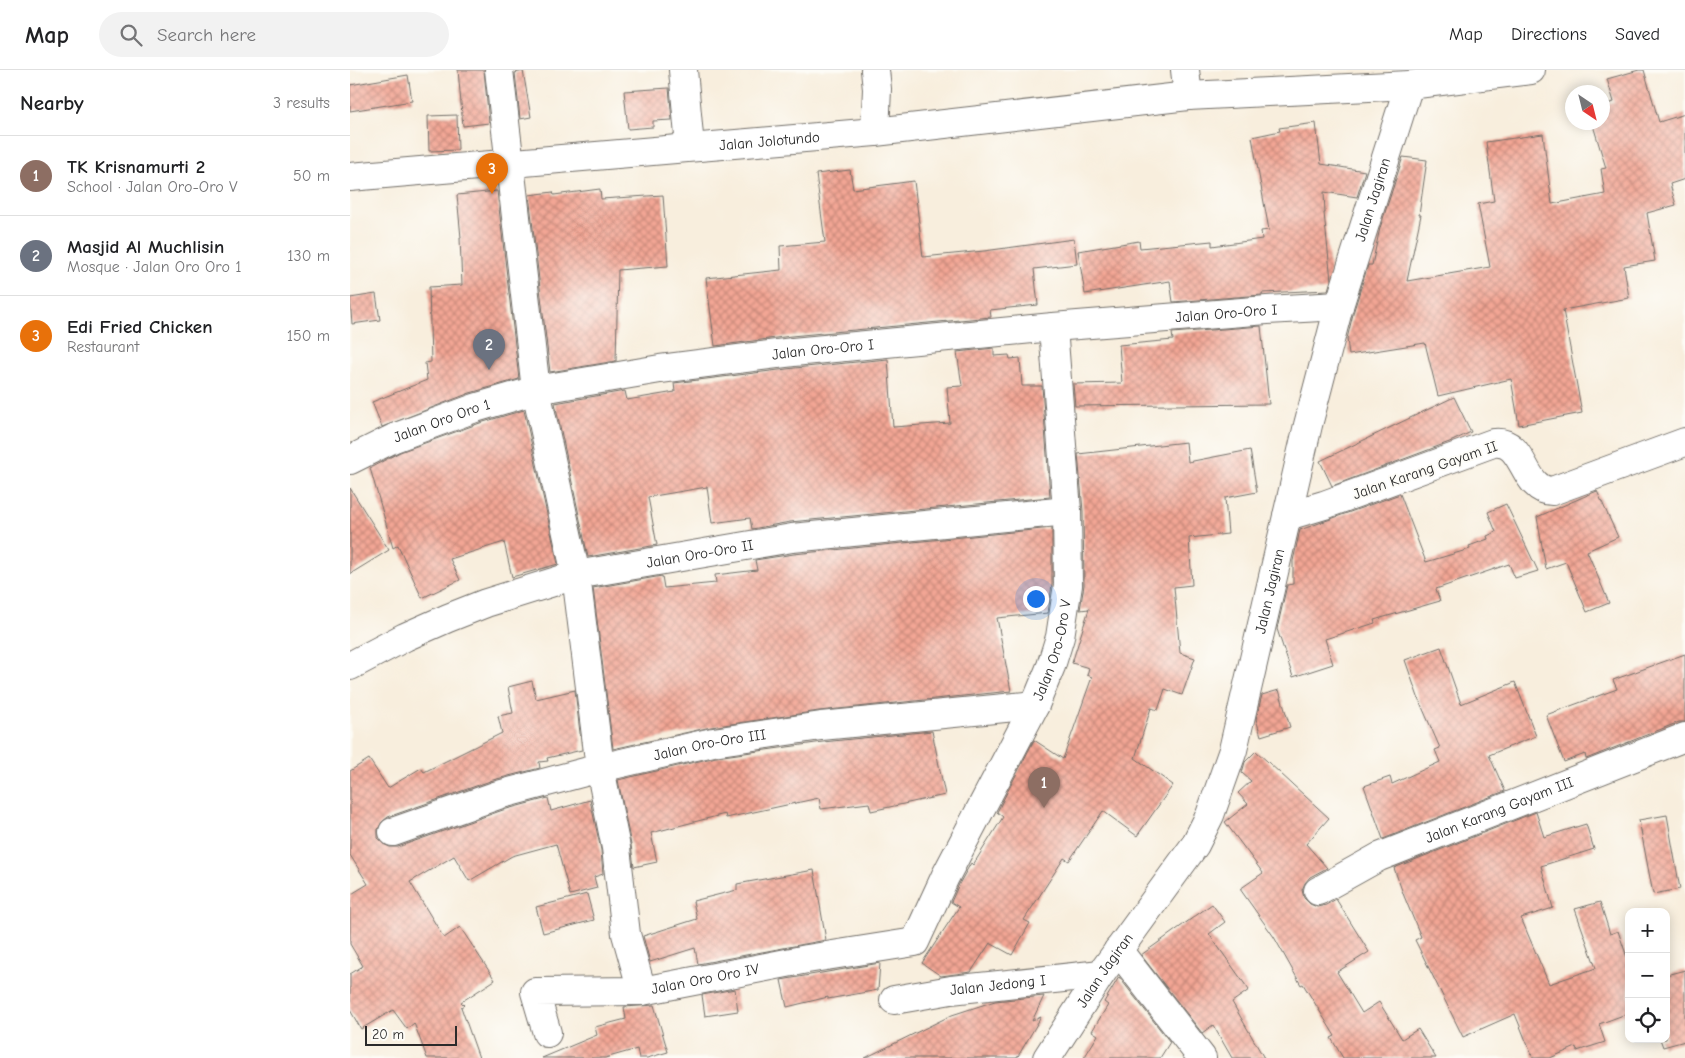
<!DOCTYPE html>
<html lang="en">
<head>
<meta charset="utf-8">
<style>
  :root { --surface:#fff; --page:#f2f2f2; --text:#202124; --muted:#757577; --line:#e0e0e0; --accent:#b45309 }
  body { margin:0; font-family:"Comic Neue",sans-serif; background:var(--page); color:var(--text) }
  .controls { position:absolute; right:15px; bottom:15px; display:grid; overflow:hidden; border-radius:10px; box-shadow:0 2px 12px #0003 }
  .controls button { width:45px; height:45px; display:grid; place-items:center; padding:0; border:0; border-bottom:1px solid var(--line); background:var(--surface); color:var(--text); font:25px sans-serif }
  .compass { position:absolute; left:1215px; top:15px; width:45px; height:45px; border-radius:50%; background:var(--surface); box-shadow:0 2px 12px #0003; rotate:145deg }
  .scale { position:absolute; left:15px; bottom:12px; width:92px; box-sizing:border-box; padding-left:5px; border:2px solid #2b2b2b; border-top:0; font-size:14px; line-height:18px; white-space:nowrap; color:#2b2b2b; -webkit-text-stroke:4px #fdfcf7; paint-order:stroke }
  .you { position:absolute; left:685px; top:528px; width:18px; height:18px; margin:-12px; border:4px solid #fff; border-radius:50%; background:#1a73e8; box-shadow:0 0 0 8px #1a73e833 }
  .badge { display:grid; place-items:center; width:32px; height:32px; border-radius:50%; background:var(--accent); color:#fff; font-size:16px; font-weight:700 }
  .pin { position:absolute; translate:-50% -41px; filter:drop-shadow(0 1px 2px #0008) }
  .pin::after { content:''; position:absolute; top:26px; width:18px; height:15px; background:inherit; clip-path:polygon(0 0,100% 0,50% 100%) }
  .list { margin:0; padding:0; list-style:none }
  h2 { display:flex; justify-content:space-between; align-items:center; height:65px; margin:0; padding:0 20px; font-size:21px }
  h2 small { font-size:16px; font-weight:400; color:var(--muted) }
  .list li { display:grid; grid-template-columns:32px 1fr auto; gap:15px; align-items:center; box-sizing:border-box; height:80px; padding:0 20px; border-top:1px solid var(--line) }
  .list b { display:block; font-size:19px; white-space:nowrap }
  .list p { margin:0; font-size:16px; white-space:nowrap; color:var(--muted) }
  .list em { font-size:16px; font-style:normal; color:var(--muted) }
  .icon { flex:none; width:28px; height:28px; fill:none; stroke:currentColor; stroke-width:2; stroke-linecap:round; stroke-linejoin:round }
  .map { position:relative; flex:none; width:1335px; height:988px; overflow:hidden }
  header { display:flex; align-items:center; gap:30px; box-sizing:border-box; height:70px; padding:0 25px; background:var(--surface); border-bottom:1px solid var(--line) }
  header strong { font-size:24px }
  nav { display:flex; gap:28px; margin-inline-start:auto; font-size:18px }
  .search { width:350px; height:45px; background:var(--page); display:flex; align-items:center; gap:12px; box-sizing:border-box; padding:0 18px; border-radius:28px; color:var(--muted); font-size:19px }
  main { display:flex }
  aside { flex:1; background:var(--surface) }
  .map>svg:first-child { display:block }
</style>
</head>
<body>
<header>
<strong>Map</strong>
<div class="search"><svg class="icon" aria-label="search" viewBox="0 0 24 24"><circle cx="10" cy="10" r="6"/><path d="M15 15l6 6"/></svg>Search here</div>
<nav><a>Map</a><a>Directions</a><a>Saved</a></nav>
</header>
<main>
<aside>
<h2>Nearby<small>3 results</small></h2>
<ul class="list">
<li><span class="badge" style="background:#8d6e63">1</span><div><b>TK Krisnamurti 2</b><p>School · Jalan Oro-Oro V</p></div><em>50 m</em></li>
<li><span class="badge" style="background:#6b7280">2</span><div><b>Masjid Al Muchlisin</b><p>Mosque · Jalan Oro Oro 1</p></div><em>130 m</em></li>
<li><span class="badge" style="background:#e8710a">3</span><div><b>Edi Fried Chicken</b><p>Restaurant</p></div><em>150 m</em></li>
</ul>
</aside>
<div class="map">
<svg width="1335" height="988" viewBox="0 0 1335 988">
  <defs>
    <pattern id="building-cross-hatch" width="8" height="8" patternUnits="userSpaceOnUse" patternTransform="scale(1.25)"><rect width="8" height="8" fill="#f3a694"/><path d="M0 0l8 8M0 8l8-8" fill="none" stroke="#c58779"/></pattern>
  </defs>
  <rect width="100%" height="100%" fill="#fdfcf7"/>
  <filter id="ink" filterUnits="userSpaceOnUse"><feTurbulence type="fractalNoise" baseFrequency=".02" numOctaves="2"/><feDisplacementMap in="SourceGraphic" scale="10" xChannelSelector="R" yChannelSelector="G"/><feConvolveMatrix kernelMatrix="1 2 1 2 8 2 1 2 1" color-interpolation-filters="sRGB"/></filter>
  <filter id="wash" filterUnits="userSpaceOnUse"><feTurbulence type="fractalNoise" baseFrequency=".0096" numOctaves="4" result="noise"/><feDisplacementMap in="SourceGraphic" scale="20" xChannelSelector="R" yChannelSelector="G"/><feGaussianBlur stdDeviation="1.12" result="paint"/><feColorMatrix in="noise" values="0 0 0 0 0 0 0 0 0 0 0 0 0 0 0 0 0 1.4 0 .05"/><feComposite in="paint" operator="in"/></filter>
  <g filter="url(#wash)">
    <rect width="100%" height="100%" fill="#f8eedd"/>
    <g id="blocks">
      <g fill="url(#building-cross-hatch)">
        <polygon points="108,0 134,0 139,53 113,56"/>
        <polygon points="1289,0 1294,0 1309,52 1335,44 1335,109 1320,114 1326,135 1297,143 1305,191 1274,196 1279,228 1213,240 1232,343 1169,355 1161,309 1088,326 1075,273 999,285 997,269 1004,240 1018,195 1022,195 1030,158 1053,87 1077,90 1069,145 1071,145 1057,211 1140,197 1128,134 1144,131 1136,72 1193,64 1202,134 1255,124 1251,99 1256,98 1242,52 1252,52 1252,35 1264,32 1257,9"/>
        <polygon points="173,1 181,47 170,49 165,3"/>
        <polygon points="58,5 62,31 0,41 0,15"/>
        <polygon points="319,18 322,50 303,51 303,57 278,59 274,21"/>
        <polygon points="107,45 108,80 79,81 78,46"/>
        <polygon points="966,53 971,94 1015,101 1007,127 974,122 975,143 974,143 981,210 978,220 912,223 912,225 823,232 820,211 735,224 728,181 789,171 790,178 862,171 862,176 912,169 911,161 919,160 902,67 930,61 929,58"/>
        <polygon points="500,100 503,119 564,111 573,187 634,181 724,169 727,194 684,199 688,235 640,240 641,247 441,266 365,276 356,208 431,200 430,176 475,172 466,104"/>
        <polygon points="250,119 251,129 313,125 318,196 268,200 266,291 200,302 179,125 203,122 204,125"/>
        <polygon points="147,121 169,309 120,323 32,357 22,332 77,310 75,293 81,292 79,217 112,215 110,168 111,168 107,125"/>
        <polygon points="26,224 30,250 2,254 0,228"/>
        <polygon points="911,256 919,334 725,336 723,314 772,313 769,275 823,270 822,263"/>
        <polygon points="644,278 644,286 659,285 660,289 670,288 672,316 692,316 700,427 440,452 402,459 400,448 362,453 357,417 298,427 307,475 238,487 205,333 275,321 277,330 325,322 324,313 445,298 538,289 543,357 600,353 597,317 612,316 607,282"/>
        <polygon points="1104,327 1121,362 1102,371 982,416 970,391"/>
        <polygon points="174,340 208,494 162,507 154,472 100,489 110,510 72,528 48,475 43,478 20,398 50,382 130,353"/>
        <polygon points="836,372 838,392 900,380 907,422 875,428 878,464 839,468 842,515 824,517 830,583 845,588 832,625 815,619 808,640 801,638 785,688 823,715 787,766 753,741 719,791 714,788 674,850 680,853 662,885 640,873 621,902 591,906 572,893 609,837 601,832 609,814 621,793 623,795 653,747 647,742 684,670 713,689 742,607 737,605 739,598 722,593 739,539 730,540 734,515 733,441 728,384"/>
        <polygon points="0,418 39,480 0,504"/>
        <polygon points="1247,421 1268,467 1237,481 1259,533 1237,542 1216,492 1196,499 1187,447"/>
        <polygon points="1050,424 1076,492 1120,479 1119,476 1138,469 1137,466 1146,462 1138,442 1156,434 1188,501 1165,508 1159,494 1086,519 1090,531 1024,550 1025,553 975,569 983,594 943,607 927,559 937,515 943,514 943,491 950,460"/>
        <polygon points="702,458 702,514 698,543 647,548 661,621 469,641 361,657 263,679 243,518 312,506 314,518 366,513 365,505 407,500 405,490 444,484"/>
        <polygon points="1091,577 1111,634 1165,612 1186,666 1139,685 1155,721 1033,769 1014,716 1040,707 1042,714 1090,692 1085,680 1090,678 1069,630 1055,590"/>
        <polygon points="1335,584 1335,652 1329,652 1236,689 1235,684 1214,692 1196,645 1267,619 1263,610"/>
        <polygon points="182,611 186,629 225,620 232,680 197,688 198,691 189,692 190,698 143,710 38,747 32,752 28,759 28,768 33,774 40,777 48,777 153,740 198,728 201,741 240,730 251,780 253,804 244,807 247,818 220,825 206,774 162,786 119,811 104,786 60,812 94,868 110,857 145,910 111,932 114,935 111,937 129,988 77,988 64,953 57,959 43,940 11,959 0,940 0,904 13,896 0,874 0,825 18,814 0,785 0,701 19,689 38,718 71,698 74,702 152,663 148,646 163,643 158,617"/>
        <polygon points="929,620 940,657 911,666 906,649 912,625"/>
        <polygon points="582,661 595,725 521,741 519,733 471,739 469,728 376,748 375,744 301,763 307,792 284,797 281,775 268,710 366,687 473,672"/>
        <polygon points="906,681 979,748 956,774 977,798 960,807 955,813 952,820 954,828 960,834 967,837 976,835 986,829 1019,882 987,902 1012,943 1029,932 1052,969 1068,959 1086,988 993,988 981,968 985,966 953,914 951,915 924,867 890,819 913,803 875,752 898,734 888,723 901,711 892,703 895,692"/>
        <polygon points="1186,742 1194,767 1236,754 1244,779 1191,796 1203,838 1171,848 1199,914 1246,898 1225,839 1250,832 1260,864 1268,861 1279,893 1279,943 1249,954 1255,972 1227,981 1226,977 1200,988 1183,988 1165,944 1113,967 1065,870 1071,867 1054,826 1044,798"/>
        <polygon points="1317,745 1330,819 1303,824 1289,750"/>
        <polygon points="464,800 476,870 348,894 345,878 300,892 293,866 347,849 343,831 387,820 387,814"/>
        <polygon points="237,824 244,850 193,863 186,837"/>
        <polygon points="862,834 875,852 859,864 899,920 882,932 914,988 882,988 863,955 852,963 791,885"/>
        <polygon points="530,893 528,920 478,929 478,927 437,937 431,910"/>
        <polygon points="1335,900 1335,971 1313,977 1310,969 1316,969 1316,905"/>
        <polygon points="769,907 820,972 810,988 734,988 748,965 742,961 758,935 754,932"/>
        <polygon points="385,919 388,941 355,946 352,925"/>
        <polygon points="694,926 682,951 691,947 667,988 515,988 602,945 645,931"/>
        <polygon points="304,935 318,982 297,988 289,988 287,979 255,988 192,988 247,965 245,957 276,949 274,937"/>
      </g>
    </g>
  </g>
  <g filter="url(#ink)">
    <use href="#blocks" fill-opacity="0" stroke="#736f69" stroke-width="1"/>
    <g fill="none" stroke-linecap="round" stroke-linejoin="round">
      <g stroke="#736f69" stroke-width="30">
        <g id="street">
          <polyline points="149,0 186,320 226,505 250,698 266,778 276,864 292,921"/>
          <polyline points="333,0 340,77"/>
          <polyline points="525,62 527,19 525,0"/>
          <path id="s1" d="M0 390 44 368 125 338 186 320 310 299 443 282 703 257 917 240 989 236"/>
          <path d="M937 446 974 435 1143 373C1176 368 1171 420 1202 421L1335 372"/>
          <path id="s2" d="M0 596 55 567 98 548 136 533 226 505 442 468 717 441"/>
          <path id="s3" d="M43 762 148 725 250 698 363 672 471 656 685 635"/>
          <path id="s4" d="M968 821 1029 787 1335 667"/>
          <polyline points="768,880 852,988"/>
          <path id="s5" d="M544 930 601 920 751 904"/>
          <path id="s6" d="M197 963 185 922 292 921 457 889 565 872 595 807 685 635 701 596 710 567 718 515 717 441 703 257"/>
        </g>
      </g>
      <g stroke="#736f69" stroke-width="30">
        <g id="secondary">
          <polyline points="835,0 838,26"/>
          <path id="s7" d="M0 107 525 62 838 26 1059 15 1181 0"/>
          <path id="s8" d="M697 988 751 904 845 775 860 745 883 680 958 355 989 236 1059 15"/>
        </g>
      </g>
      <use href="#street" stroke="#fff" stroke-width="28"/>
      <use href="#secondary" stroke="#fff" stroke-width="28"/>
    </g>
  </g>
  <g text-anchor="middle" stroke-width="4" stroke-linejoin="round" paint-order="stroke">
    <g font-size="15" fill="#2b2b2b" stroke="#fdfcf7">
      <text dy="5" stroke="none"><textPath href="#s7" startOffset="421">Jalan Jolotundo</textPath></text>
      <text dy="5" stroke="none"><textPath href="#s8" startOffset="930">Jalan Jagiran</textPath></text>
      <text dy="5" stroke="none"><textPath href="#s1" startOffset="894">Jalan Oro-Oro I</textPath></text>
      <text dy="5" stroke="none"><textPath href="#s1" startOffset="489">Jalan Oro-Oro I</textPath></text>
      <text dy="5" stroke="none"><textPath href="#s1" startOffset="100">Jalan Oro Oro 1</textPath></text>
      <text transform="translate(1075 400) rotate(-19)" y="5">Jalan Karang Gayam II</text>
      <text dy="5" stroke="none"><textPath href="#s2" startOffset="370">Jalan Oro-Oro II</textPath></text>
      <text dy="5" stroke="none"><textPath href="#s8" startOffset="525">Jalan Jagiran</textPath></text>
      <text dy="5" stroke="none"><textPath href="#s6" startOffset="751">Jalan Oro-Oro V</textPath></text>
      <text dy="5" stroke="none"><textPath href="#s3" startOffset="329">Jalan Oro-Oro III</textPath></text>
      <text dy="5" stroke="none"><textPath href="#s4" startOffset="199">Jalan Karang Gayam III</textPath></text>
      <text dy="5" stroke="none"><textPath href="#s8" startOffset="105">Jalan Jagiran</textPath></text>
      <text dy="5" stroke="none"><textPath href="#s6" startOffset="214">Jalan Oro Oro IV</textPath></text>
      <text dy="5" stroke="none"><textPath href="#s5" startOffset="105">Jalan Jedong I</textPath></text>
    </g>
  </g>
</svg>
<div class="controls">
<button>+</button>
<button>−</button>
<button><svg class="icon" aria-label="locate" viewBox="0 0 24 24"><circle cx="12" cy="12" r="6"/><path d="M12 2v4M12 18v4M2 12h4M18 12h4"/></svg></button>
</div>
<svg class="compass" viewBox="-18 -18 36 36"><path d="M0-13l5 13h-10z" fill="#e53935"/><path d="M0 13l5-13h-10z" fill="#757577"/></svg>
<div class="scale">20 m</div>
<div class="you"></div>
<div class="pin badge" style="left:694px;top:738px;background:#8d6e63">1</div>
<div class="pin badge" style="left:139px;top:300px;background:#6b7280">2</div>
<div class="pin badge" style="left:142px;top:124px;background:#e8710a">3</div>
</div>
</main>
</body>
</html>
